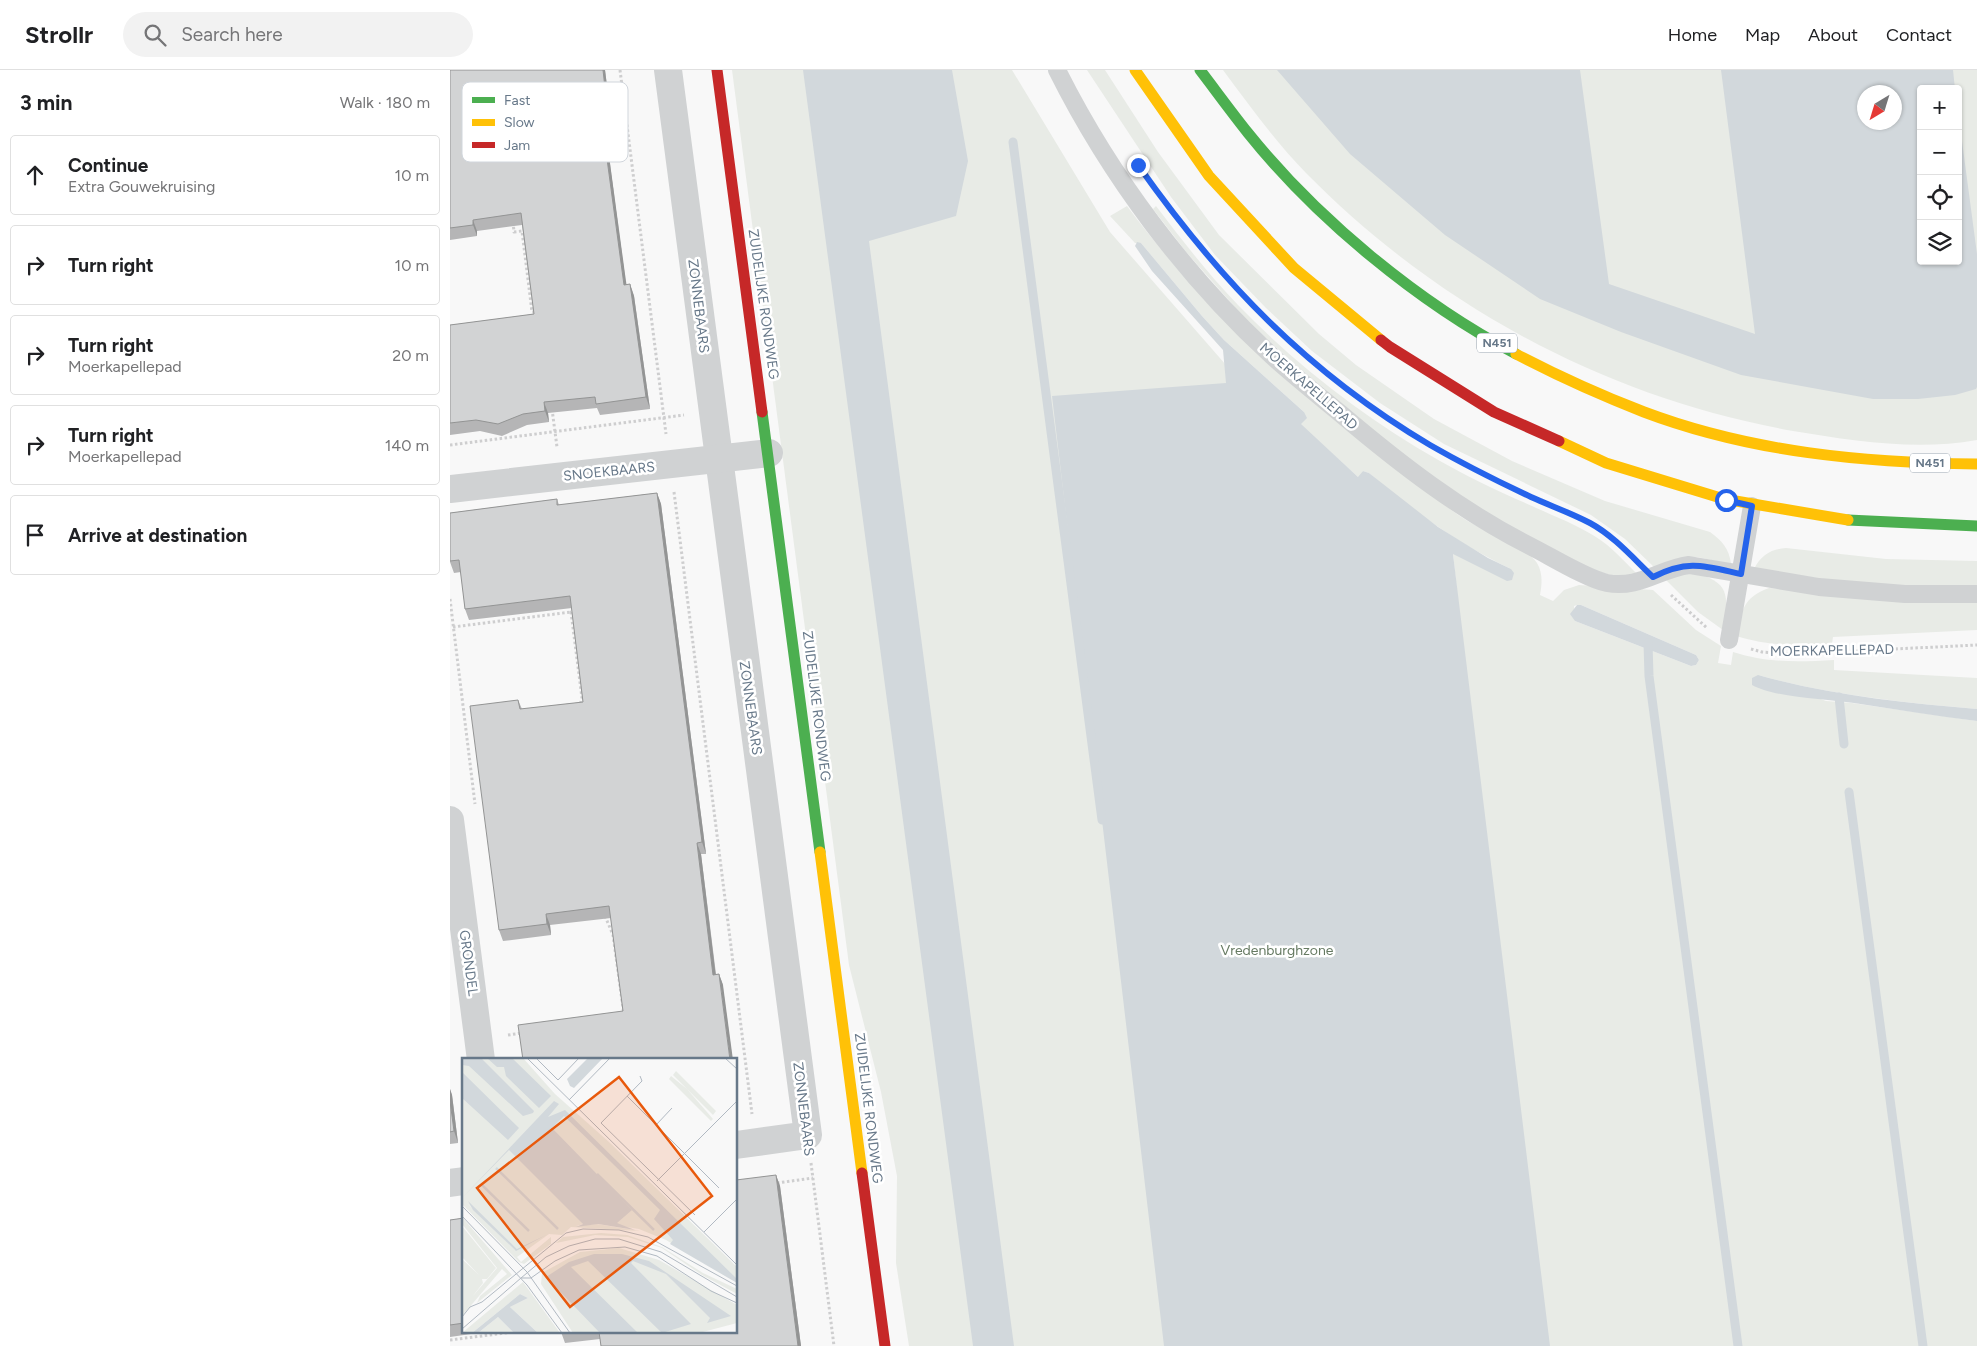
<!DOCTYPE html>
<html lang="en">
<head>
<meta charset="utf-8">
<style>
  :root { --surface:#fff; --page:#f2f2f2; --text:#202124; --muted:#757577; --line:#e0e0e0 }
  body { margin:0; font-family:Figtree,sans-serif; background:var(--page); color:var(--text) }
  .controls { position:absolute; right:15px; top:15px; display:grid; overflow:hidden; border-radius:5px; box-shadow:0 1px 4px #0004 }
  .controls button { width:45px; height:45px; display:grid; place-items:center; padding:0; border:0; border-bottom:1px solid var(--line); background:var(--surface); color:var(--text); font:25px sans-serif }
  .compass { position:absolute; left:1407px; top:15px; width:45px; height:45px; border-radius:50%; background:var(--surface); box-shadow:0 1px 4px #0004; rotate:218deg }
  .stop { position:absolute; width:15px; height:15px; margin:-11px; border:4px solid #2563eb; border-radius:50%; background:#fff }
  .stop.end { background:#2563eb; border-color:#fff; box-shadow:0 1px 5px #0008 }
  .list { margin:0; padding:0; list-style:none }
  h2 { display:flex; justify-content:space-between; align-items:center; height:65px; margin:0; padding:0 20px; font-size:21px }
  h2 small { font-size:16px; font-weight:400; color:var(--muted) }
  .list li { display:grid; grid-template-columns:32px 1fr auto; gap:15px; align-items:center; box-sizing:border-box; height:80px; margin:0 10px 10px; padding:0 10px; border:1px solid var(--line); border-radius:5px }
  .list b { display:block; font-size:19px; white-space:nowrap }
  .list p { margin:0; font-size:16px; white-space:nowrap; color:var(--muted) }
  .list em { font-size:16px; font-style:normal; color:var(--muted) }
  .icon { flex:none; width:28px; height:28px; fill:none; stroke:currentColor; stroke-width:2; stroke-linecap:round; stroke-linejoin:round }
  .map { position:relative; flex:none; width:1527px; height:1276px; overflow:hidden }
  header { display:flex; align-items:center; gap:30px; box-sizing:border-box; height:70px; padding:0 25px; background:var(--surface); border-bottom:1px solid var(--line) }
  header strong { font-size:24px }
  nav { display:flex; gap:28px; margin-inline-start:auto; font-size:18px }
  .search { width:350px; height:45px; background:var(--page); display:flex; align-items:center; gap:12px; box-sizing:border-box; padding:0 18px; border-radius:28px; color:var(--muted); font-size:19px }
  main { display:flex }
  aside { flex:1; background:var(--surface) }
  .map>svg:first-child { display:block }
</style>
</head>
<body>
<header>
<strong>Strollr</strong>
<div class="search"><svg class="icon" aria-label="search" viewBox="0 0 24 24"><circle cx="10" cy="10" r="6"/><path d="M15 15l6 6"/></svg>Search here</div>
<nav><a>Home</a><a>Map</a><a>About</a><a>Contact</a></nav>
</header>
<main>
<aside>
<h2>3 min<small>Walk · 180 m</small></h2>
<ul class="list">
<li><svg class="icon" aria-label="ahead" viewBox="0 0 24 24"><path d="M12 20V5M6 11l6-6 6 6"/></svg><div><b>Continue</b><p>Extra Gouwekruising</p></div><em>10 m</em></li>
<li><svg class="icon" aria-label="right" viewBox="0 0 24 24"><path d="M7 20v-9h11M14 6l5 5-5 5"/></svg><div><b>Turn right</b></div><em>10 m</em></li>
<li><svg class="icon" aria-label="right" viewBox="0 0 24 24"><path d="M7 20v-9h11M14 6l5 5-5 5"/></svg><div><b>Turn right</b><p>Moerkapellepad</p></div><em>20 m</em></li>
<li><svg class="icon" aria-label="right" viewBox="0 0 24 24"><path d="M7 20v-9h11M14 6l5 5-5 5"/></svg><div><b>Turn right</b><p>Moerkapellepad</p></div><em>140 m</em></li>
<li><svg class="icon" aria-label="arrive" viewBox="0 0 24 24"><path d="M6 21V4h12l-3 4 3 4H6"/></svg><div><b>Arrive at destination</b></div></li>
</ul>
</aside>
<div class="map">
<svg width="1527" height="1276" viewBox="0 0 1527 1276">
  <rect width="100%" height="100%" fill="#f8f8f8"/>
  <g fill="#e8ebe6" fill-rule="evenodd">
    <path d="M282 0H562L660 162 823 349 1007 521 1003 483 1061 499C1008 474 963 441 919 403L913 401 909 408 850 354 854 342 774 270 752 246 691 173H685L660 146 677 136C764 253 875 347 992 433 1000 439 1008 445 1016 450 1034 461 1077 477 1087 493 1093 503 1092 514 1090 525L1103 531 1114 520 1129 515 1203 520 1246 560 1271 576 1268 593 1281 595 1283 582C1318 593 1347 592 1384 590V600L1527 608V639C1455 633 1378 625 1308 605L1376 631 1402 633 1527 651V1276H459L446 1193 447 1106 431 1022 399 895ZM1127 535H1131L1246 585 1249 590 1246 595 1241 596 1125 551 1124 536Z"/>
    <path d="M637 0H655L708 82 769 165 869 264 906 295 984 349 1062 391 1155 431 1260 462C1272 471 1279 478 1281 494L1247 487 1234 488 1205 498 1175 469 1141 445 994 374 930 333 862 281 816 238 765 185 721 127Z"/>
    <path d="M773 0H1527V370C1466 381 1404 371 1343 361 1157 328 988 237 856 103 825 71 799 35 773 0ZM1471 19H1508V191H1471ZM1414 22H1444V52H1414Z"/>
    <path d="M706 136C732 170 758 204 788 235 847 296 916 349 990 391 1020 408 1050 422 1082 436 1103 446 1126 454 1146 467 1162 477 1175 492 1188 505 1170 508 1156 505 1140 498L1051 453 970 399 856 304 799 253 737 183 703 139Z"/>
    <path d="M1336 478 1436 489 1527 491V516L1515 518 1401 513 1304 499C1311 485 1321 479 1336 478Z"/>
    <path d="M1242 502C1280 512 1279 524 1273 560L1248 542 1215 509Z"/>
    <path d="M1319 518 1527 530V560L1383 567 1382 574C1345 575 1323 577 1286 566 1291 542 1293 527 1319 518Z"/>
  </g>
  <g fill="#d2d8dc" fill-rule="evenodd">
    <polygon points="353,0 502,0 518,91 506,146 419,171 564,1276 523,1276"/>
    <path d="M827 0H1130L1159 214 1305 264 1271 0H1503L1505 19H1471V191H1508V41L1527 184V317L1526 319 1505 325 1468 329H1423L1291 305 1171 262 1090 229 995 165 900 84ZM1414 22H1444V52H1414Z"/>
    <polygon points="687,172 691,173 752,246 774,270 854,342 857,348 851,354 908,407 913,401 919,403 988,457 1038,488 1061,499 1064,503 1062,510 1057,511 1003,484 1100,1276 714,1276 602,326 776,313 773,280 702,201 685,176"/>
    <polygon points="1127,535 1131,535 1246,585 1249,590 1246,595 1241,596 1125,551 1120,544"/>
    <path d="M1308 605C1379 625 1454 633 1527 639V651C1486 646 1445 639 1404 633 1376 629 1326 628 1302 615V608Z"/>
  </g>
  <g fill="none" stroke-linecap="round" stroke-linejoin="round">
    <g stroke="#d2d8dc" stroke-width="9">
      <polyline points="563,72 652,750"/>
      <polyline points="1198,573 1199,606 1288,1276"/>
      <polyline points="1389,627 1394,674"/>
      <polyline points="1399,722 1473,1276"/>
    </g>
    <g stroke="#cececf" stroke-width="3" stroke-dasharray="2.5 2.5" stroke-linecap="butt">
      <polyline points="170,0 216,364"/>
      <polyline points="63,152 64,162 72,161 82,242 86,242"/>
      <polyline points="102,339 107,377"/>
      <path d="M943 352C982 377 1023 399 1064 419 1110 441 1146 450 1183 487"/>
      <polyline points="0,375 234,345"/>
      <polyline points="224,422 302,1044"/>
      <polyline points="1221,525 1257,558"/>
      <polyline points="0,529 25,734"/>
      <polyline points="126,541 121,542 132,628 130,635"/>
      <polyline points="3,557 121,542"/>
      <polyline points="1301,579 1312,582 1341,584 1527,575"/>
      <polyline points="155,846 163,865 174,945"/>
      <polyline points="58,965 72,963"/>
      <polyline points="361,1093 384,1276"/>
      <polyline points="327,1113 363,1108"/>
      <polyline points="0,1270 63,1262"/>
    </g>
    <g stroke="#d0d2d3" stroke-width="18">
      <path d="M607 0C660 106 735 206 822 286 844 306 868 325 891 344 950 394 1011 441 1080 476 1100 486 1137 509 1157 513 1189 519 1209 499 1239 495L1369 517 1455 524H1527"/>
      <polyline points="1279,570 1302,436"/>
    </g>
    <g stroke="#d0d2d3" stroke-width="28">
      <polyline points="218,0 358,1065 286,1075"/>
      <polyline points="0,419 319,383"/>
      <polyline points="0,750 31,990"/>
      <polyline points="0,1113 14,1111"/>
    </g>
    <g stroke="#4caf50" stroke-width="11">
      <path d="M750 0C766 21 782 43 798 63 867 149 969 233 1066 284"/>
      <polyline points="312,342 370,782"/>
      <polyline points="1398,450 1527,456"/>
    </g>
    <g stroke="#ffc107" stroke-width="11">
      <polyline points="685,0 759,106 844,198 931,270"/>
      <path d="M1066 284C1108 306 1150 325 1194 342 1300 382 1415 393 1527 394"/>
      <polyline points="1109,371 1156,393 1274,429 1398,450"/>
      <polyline points="370,782 412,1103"/>
    </g>
    <g stroke="#c62828" stroke-width="11">
      <polyline points="267,0 312,342"/>
      <polyline points="931,270 940,277 1044,342 1109,371"/>
      <polyline points="412,1103 435,1276"/>
    </g>
  </g>
  <g fill="#b5b5b6">
    <polygon points="0,0 155,0 161,48 154,49 176,215 180,214 184,226 200,339 150,345 147,338 98,343 99,352 77,355 52,366 30,361 0,365 0,255 84,244 72,155 27,161 27,166 0,170"/>
    <polygon points="207,423 211,434 256,784 251,784 266,904 269,904 273,915 173,941 161,848 100,855 101,865 53,871 49,860 68,630 72,639 133,632 122,538 19,550 15,539 11,502 4,503 0,492 0,443 107,429 109,435"/>
    <polygon points="0,1019 2,1025 8,1073 0,1074"/>
    <polygon points="326,1105 330,1116 351,1276 151,1276 150,1269 115,1273 111,1262 286,1262"/>
    <polygon points="14,1148 14,1262 21,1262 21,1264 0,1267 0,1150"/>
  </g>
  <g fill="#939494">
    <polygon points="153,0 155,0 161,48 157,36"/>
    <polygon points="150,37 154,49 178,226 174,215"/>
    <polygon points="23,150 27,161 27,166 23,155"/>
    <polygon points="180,214 184,226 200,339 196,327"/>
    <polygon points="94,332 98,343 99,352 95,341"/>
    <polygon points="207,423 211,434 256,784 252,772"/>
    <polygon points="247,773 251,784 267,916 263,905"/>
    <polygon points="96,844 100,855 101,865 97,854"/>
    <polygon points="269,904 273,915 283,990 280,990"/>
    <polygon points="286,1013 288,1028 286,1022"/>
    <polygon points="0,1019 2,1025 8,1073 4,1061 0,1031"/>
    <polygon points="326,1105 330,1116 351,1276 348,1276"/>
  </g>
  <g fill="#d2d3d4" stroke="#939494">
    <polygon points="0,0 153,0 157,36 150,37 174,215 180,214 196,327 146,334 145,327 94,332 95,341 73,344 48,354 26,350 0,353 0,255 84,244 71,143 23,150 23,155 0,158"/>
    <polygon points="207,423 252,772 247,773 263,905 269,904 280,990 73,990 68,955 173,941 159,836 96,844 97,854 49,860 20,636 68,630 70,639 133,632 120,526 15,539 9,490 0,491 0,443 107,429 107,435"/>
    <polygon points="0,1031 4,1061 0,1062"/>
    <polygon points="326,1105 348,1276 151,1276 149,1262 286,1262 286,1110"/>
    <polygon points="14,1148 14,1253 0,1255 0,1150"/>
  </g>
  <g fill="none" stroke-linecap="round" stroke-linejoin="round">
    <path stroke="#2563eb" stroke-width="6" d="M688 95C770 211 857 302 980 375 1013 394 1047 411 1081 427 1101 436 1121 443 1140 453 1164 466 1183 488 1203 507 1238 489 1255 496 1291 504L1302 436 1276 430"/>
  </g>
  <g text-anchor="middle" stroke-width="5" stroke-linejoin="round" paint-order="stroke">
    <g fill="#fff" stroke="#95a0ac" stroke-width="1">
      <rect x="1027" y="263.5" width="40" height="19" rx="4"/>
      <rect x="1460" y="383.5" width="40" height="19" rx="4"/>
    </g>
    <g font-size="12" font-weight="bold" fill="#677889">
      <text x="1047" y="277">N451</text>
      <text x="1480" y="397">N451</text>
    </g>
    <g font-size="14" fill="#677889" stroke="#fff">
      <text transform="translate(314 234) rotate(82)" y="5">ZUIDELIJKE RONDWEG</text>
      <text transform="translate(249 236) rotate(83)" y="5">ZONNEBAARS</text>
      <text transform="translate(859 316) rotate(41)" y="5">MOERKAPELLEPAD</text>
      <text transform="translate(159 401) rotate(-6)" y="5">SNOEKBAARS</text>
      <text transform="translate(1382 580) rotate(-1)" y="5">MOERKAPELLEPAD</text>
      <text transform="translate(367 636) rotate(83)" y="5">ZUIDELIJKE RONDWEG</text>
      <text transform="translate(301 638) rotate(82)" y="5">ZONNEBAARS</text>
      <text transform="translate(19 893) rotate(82)" y="5">GRONDEL</text>
      <text transform="translate(419 1038) rotate(83)" y="5">ZUIDELIJKE RONDWEG</text>
      <text transform="translate(354 1039) rotate(83)" y="5">ZONNEBAARS</text>
    </g>
    <g font-size="14" fill="#667a62" stroke="#fff">
      <text x="827" y="885">Vredenburghzone</text>
    </g>
  </g>
  <g transform="translate(12 988)">
    <rect width="275" height="275" fill="#f8f8f8"/>
    <path d="M0 0H61L93 36 147 84 275 209V224L204 182 177 171 129 163H119L121 166 114 168 135 166 178 173 109 169 100 177 87 176 55 199 59 204 89 179V186L62 206 57 204 0 146ZM4 144 55 191 84 176 53 192ZM214 13 254 53 251 57 211 17ZM209 18 225 31 251 61 249 63 207 21ZM0 159 50 217 15 245 18 238 45 216 40 211 0 258V201L17 217 0 199V168L34 210 25 221H20L21 225 10 239 35 210 0 166ZM139 175 165 177 200 189 241 215 275 231V236L240 217 200 190 166 179 133 177 94 185 101 179ZM157 190 197 202 275 247V265L237 275H111L79 226 80 215 118 194ZM61 224 98 275H76L48 249 66 240 58 236 10 275H0ZM36 259 52 275H16Z" fill="#e8ebe6" fill-rule="evenodd"/>
    <path d="M0 0H19L72 53 71 55 61 58 7 8 0 7ZM25 0H50L89 38 77 50 44 18 42 9H35ZM126 0H141L112 30 108 28 105 21ZM0 14 57 70 46 82 0 40ZM92 43 97 46 86 59 103 52 275 221V225L208 186 211 182 192 161 198 152 102 58 90 70 170 152 155 165 173 172 136 166 114 169 121 166 47 92 0 140ZM6 143 55 191 84 177 54 193 11 152ZM132 196H160L187 203 269 258 245 265 248 260 204 216 171 203 169 205 229 266 200 275 126 203 109 209 176 275H138L84 219 107 204ZM58 236 66 240 48 249 76 275H52L36 259 16 275H10Z" fill="#d2d8dc"/>
    <path fill="none" stroke="#d2d8dc" stroke-width="2.5" d="M34 110 96 171M135 116 192 172M19 126 67 173"/>
    <path fill="none" stroke="#b1b9c2" stroke-width="1" d="M65 0 275 207M74 0 96 22 117 0M263 0 275 11M178 18 180 23 139 65 233 157M165 38 257 130M107 42 148 0M194 67 210 50M195 123 275 43M0 148 65 214 108 275M0 158 65 227 100 275M242 174 275 141M59 220 84 199 107 188 133 181H157L199 194 275 239M59 220H69L93 203 117 192 163 189 195 198 249 233 275 245M0 259 8 249 20 244 104 175 121 171 157 172 186 179 275 228M0 271 59 220"/>
    <path fill="#e8590c" fill-opacity="0.15" stroke="#e8590c" stroke-width="2.5" d="M157 19 250 138 108 249 15 130Z"/>
    <rect width="275" height="275" fill="none" stroke="#677889" stroke-width="2.5"/>
  </g>
  <rect x="12" y="12" width="166" height="80" rx="8" fill="#fff" stroke="#d1d6dc" stroke-width="1"/>
  <rect x="22" y="27" width="23" height="6" fill="#4caf50"/>
  <rect x="22" y="49" width="23" height="7" fill="#ffc107"/>
  <rect x="22" y="72" width="23" height="6" fill="#c62828"/>
  <g font-size="14" fill="#677889">
    <text x="54" y="35">Fast</text>
    <text x="54" y="57">Slow</text>
    <text x="54" y="80">Jam</text>
  </g>
</svg>
<div class="controls">
<button>+</button>
<button>−</button>
<button><svg class="icon" aria-label="locate" viewBox="0 0 24 24"><circle cx="12" cy="12" r="6"/><path d="M12 2v4M12 18v4M2 12h4M18 12h4"/></svg></button>
<button><svg class="icon" aria-label="layers" viewBox="0 0 24 24"><path d="M12 4l9 5-9 5-9-5zM3 14l9 5 9-5"/></svg></button>
</div>
<svg class="compass" viewBox="-18 -18 36 36"><path d="M0-13l5 13h-10z" fill="#e53935"/><path d="M0 13l5-13h-10z" fill="#757577"/></svg>
<div class="stop" style="left:1276px;top:430px"></div>
<div class="stop end" style="left:688px;top:95px"></div>
</div>
</main>
</body>
</html>
